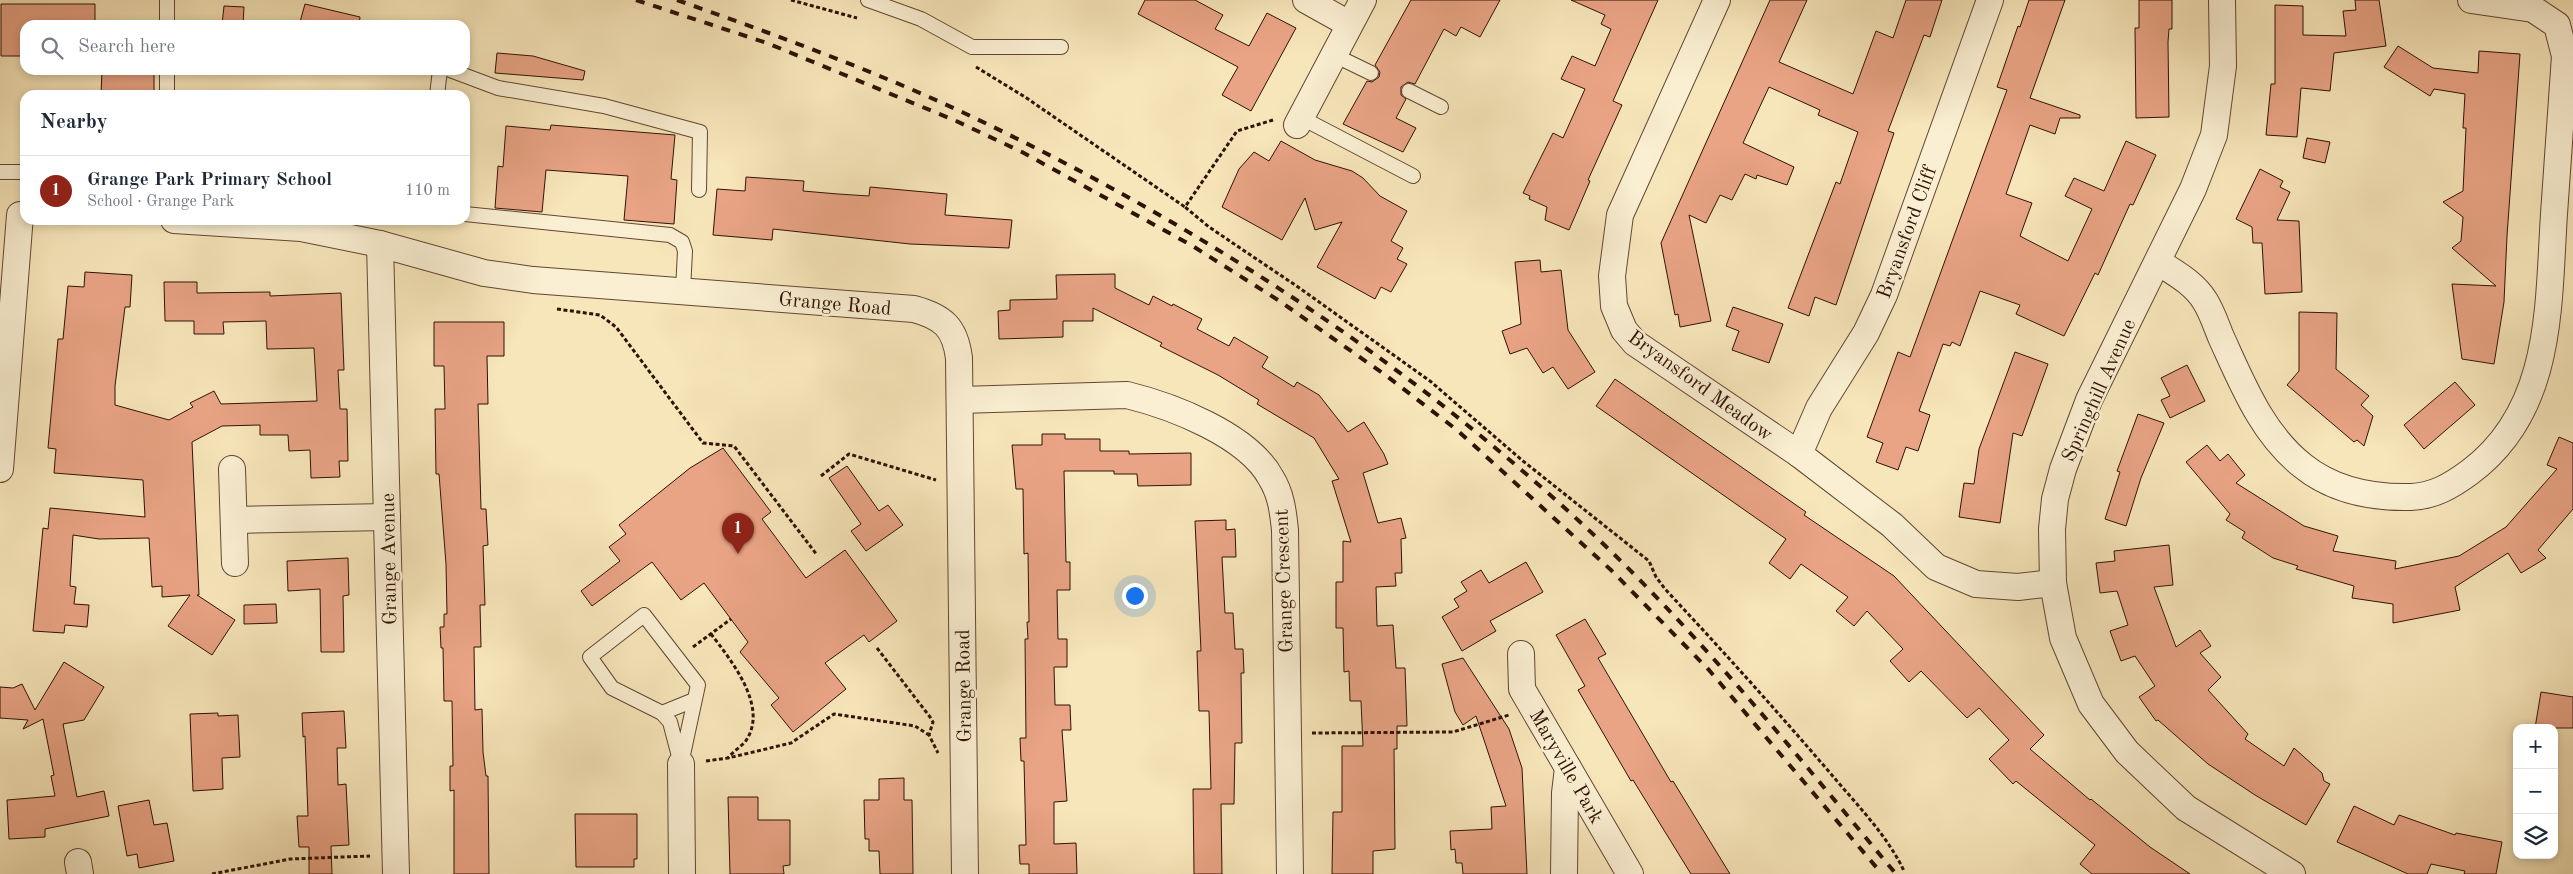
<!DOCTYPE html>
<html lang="en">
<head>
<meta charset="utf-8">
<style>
  :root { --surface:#fff; --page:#f6f6f7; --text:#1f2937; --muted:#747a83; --line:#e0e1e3; --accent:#8f2418 }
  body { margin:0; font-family:"Old Standard TT",serif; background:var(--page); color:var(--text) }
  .controls { position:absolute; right:15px; bottom:15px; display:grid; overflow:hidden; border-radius:10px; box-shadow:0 2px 8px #0003 }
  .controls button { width:45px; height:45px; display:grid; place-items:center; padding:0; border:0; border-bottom:1px solid var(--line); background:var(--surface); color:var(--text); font:25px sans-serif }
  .you { position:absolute; left:1134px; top:595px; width:18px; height:18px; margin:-12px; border:4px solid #fff; border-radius:50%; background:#1a73e8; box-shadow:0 0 0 8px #1a73e833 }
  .badge { display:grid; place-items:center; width:32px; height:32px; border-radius:50%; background:var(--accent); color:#fff; font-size:16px; font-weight:700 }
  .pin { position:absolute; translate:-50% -41px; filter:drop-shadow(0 1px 2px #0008) }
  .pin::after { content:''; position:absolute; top:26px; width:18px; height:15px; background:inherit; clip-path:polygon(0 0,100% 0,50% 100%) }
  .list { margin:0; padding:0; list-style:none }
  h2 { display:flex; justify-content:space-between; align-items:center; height:65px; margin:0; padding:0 20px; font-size:21px }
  h2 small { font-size:16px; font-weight:400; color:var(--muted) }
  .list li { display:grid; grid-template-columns:32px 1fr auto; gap:15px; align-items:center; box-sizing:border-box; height:70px; padding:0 20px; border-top:1px solid var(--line) }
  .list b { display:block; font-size:19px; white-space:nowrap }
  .list p { margin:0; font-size:16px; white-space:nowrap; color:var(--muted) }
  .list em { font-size:16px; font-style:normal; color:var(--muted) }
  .icon { flex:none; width:28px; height:28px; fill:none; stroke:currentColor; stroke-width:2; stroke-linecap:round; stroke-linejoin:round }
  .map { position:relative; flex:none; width:2573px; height:874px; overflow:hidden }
  .search { position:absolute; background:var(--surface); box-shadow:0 2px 8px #0003; left:20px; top:20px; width:450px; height:55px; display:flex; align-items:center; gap:12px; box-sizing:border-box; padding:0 18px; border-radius:15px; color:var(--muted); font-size:19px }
  .panel { position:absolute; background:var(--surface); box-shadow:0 2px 8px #0003; left:20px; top:90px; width:450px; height:135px; border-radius:15px }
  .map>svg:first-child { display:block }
</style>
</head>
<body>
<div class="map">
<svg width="2573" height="874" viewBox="0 0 2573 874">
  <rect width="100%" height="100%" fill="#f7e6ba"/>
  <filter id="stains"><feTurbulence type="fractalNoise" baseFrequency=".004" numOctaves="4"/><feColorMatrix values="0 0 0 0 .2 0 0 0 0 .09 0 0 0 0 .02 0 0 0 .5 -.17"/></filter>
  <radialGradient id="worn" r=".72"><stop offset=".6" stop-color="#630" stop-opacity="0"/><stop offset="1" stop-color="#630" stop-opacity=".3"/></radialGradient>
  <g fill="#e9a485" stroke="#301105">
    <polygon points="1145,0 1195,0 1223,15 1215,29 1249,46 1267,13 1296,28 1251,111 1222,95 1238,67 1138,14"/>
    <polygon points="1411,0 1500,0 1480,37 1461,27 1456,36 1444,29 1415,84 1408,82 1401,87 1401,95 1406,99 1396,118 1416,128 1403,152 1343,124 1367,81 1372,82 1379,77 1380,72 1375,65"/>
    <polygon points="1571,0 1658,0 1613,101 1622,105 1588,180 1590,181 1569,230 1545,220 1547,207 1529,199 1530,196 1523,193 1553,133 1563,138 1585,89 1561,79 1572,56 1595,66 1611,29 1601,24 1605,15"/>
    <polygon points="1770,0 1807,0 1779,62 1853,94 1876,31 1893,38 1906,0 1942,0 1930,37 1924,35 1888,131 1894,133 1836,305 1815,297 1809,316 1788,308 1836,182 1840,184 1858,132 1818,115 1820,110 1769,87 1743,143 1794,167 1787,185 1757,175 1756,179 1745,174 1732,200 1720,195 1706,223 1689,215 1711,321 1680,327 1678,314 1675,315 1661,243"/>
    <polygon points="2029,0 2065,0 2030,98 2080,115 2080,118 2060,118 2055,134 2030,125 2006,194 2032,203 2020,236 2068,261 2092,209 2065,196 2074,178 2104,191 2126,141 2156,155 2133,205 2130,204 2098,275 2095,273 2064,336 2016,314 2020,305 1980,291 1960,346 1952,342 1950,346 1943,344 1919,411 1930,415 1918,451 1906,447 1898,470 1876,462 1883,443 1867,437 1898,352 1910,357 2007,90 1997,87 2018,26 2020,27"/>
    <polygon points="2139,0 2172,0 2172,29 2169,29 2168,42 2169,117 2136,118 2135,28 2139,28"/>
    <polygon points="2355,0 2379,0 2386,46 2334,53 2330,91 2301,88 2297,137 2266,135 2271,84 2275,84 2275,5 2303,6 2303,35 2346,36 2343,11 2356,10"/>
    <polygon points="1,4 95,4 95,25 25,25 25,56 1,56"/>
    <polygon points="305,4 360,17 359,25 311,25 300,22"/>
    <polygon points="224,6 244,7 243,25 222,25"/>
    <polygon points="2398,46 2433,68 2478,73 2479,51 2520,54 2507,236 2504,302 2494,364 2462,359 2452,284 2496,286 2452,248 2461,241 2463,217 2443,202 2463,191 2466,128 2463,128 2465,94 2434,89 2430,96 2384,67"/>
    <polygon points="497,53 533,56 585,71 583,80 495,73"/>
    <polygon points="102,70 154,70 154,95 101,95"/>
    <polygon points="551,125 675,135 671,179 677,180 674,224 624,220 628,176 546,170 542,212 495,208 498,166 503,167 506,126 550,130"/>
    <polygon points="2307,138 2330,142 2325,163 2303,158"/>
    <polygon points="1281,141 1315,160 1352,171 1363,178 1380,196 1407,211 1391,241 1403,248 1397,259 1407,264 1391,292 1381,287 1375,299 1317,267 1342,222 1315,230 1305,198 1282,240 1222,207 1239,169 1254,152 1269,161"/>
    <polygon points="2260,169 2283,181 2280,187 2290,192 2277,220 2299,221 2302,292 2265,294 2262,243 2253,243 2252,227 2236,219"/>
    <polygon points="746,177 804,181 803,191 838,194 869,196 870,187 947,194 945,215 1012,220 1009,248 910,244 773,229 772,240 713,235 717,189 745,191"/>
    <polygon points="1540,260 1541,272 1561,270 1568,330 1595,372 1568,389 1553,367 1543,373 1527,348 1510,354 1502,331 1521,324 1515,262"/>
    <polygon points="85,272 132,275 130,307 125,307 115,386 115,405 169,420 193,407 190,403 214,391 221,404 317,401 314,348 267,349 266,321 223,322 224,334 194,334 194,321 165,321 164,282 197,282 197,293 270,292 270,296 341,293 344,370 338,370 340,409 347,409 348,461 339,461 340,477 311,478 310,450 289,451 288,435 260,435 260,425 222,426 192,442 199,595 197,595 235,620 212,655 168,626 190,595 162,597 162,586 152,587 149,538 99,539 73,535 70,586 76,587 74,604 89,605 87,627 65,625 64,633 33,631 43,528 48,529 50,508 145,517 143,480 54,473 56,449 48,448 58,339 63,339 68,286 84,287"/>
    <polygon points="1115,274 1115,288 1149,305 1153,296 1172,306 1173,304 1202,319 1197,329 1229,346 1234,337 1268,357 1262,367 1294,387 1297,382 1319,395 1348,432 1364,422 1384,454 1388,464 1363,473 1378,523 1401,518 1406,538 1401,539 1402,573 1395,573 1396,586 1376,587 1377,626 1393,625 1396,668 1405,668 1407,726 1397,726 1397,749 1394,749 1395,849 1373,851 1373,874 1332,874 1333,812 1342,812 1342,746 1363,746 1361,701 1350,701 1349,671 1344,672 1343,628 1336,628 1336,582 1343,582 1343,541 1351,542 1332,481 1339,479 1314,438 1257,404 1259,400 1218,375 1160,346 1162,343 1093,308 1093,321 1063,321 1063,337 999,339 998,311 1010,310 1010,300 1057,299 1056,275"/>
    <polygon points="1733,307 1783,324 1769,363 1732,350 1739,331 1726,326"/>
    <polygon points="2299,312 2337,313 2336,369 2369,396 2361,405 2373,416 2364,446 2357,440 2354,442 2287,385 2299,371"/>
    <polygon points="434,322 504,322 504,356 487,356 488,404 478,404 481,509 486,509 488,545 483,546 485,605 480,605 481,647 474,647 475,710 482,709 483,752 486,776 488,776 489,874 454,874 454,790 450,791 450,766 453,766 452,701 444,701 443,648 441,648 440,627 444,627 444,614 447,614 446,564 439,474 436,474 435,409 445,409 444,366 434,366"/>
    <polygon points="2015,352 2048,364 2022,436 2013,433 2000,523 1959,517 1964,483 1974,484 1979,449"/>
    <polygon points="2187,365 2205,401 2170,418 2161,400 2170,396 2161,378"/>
    <polygon points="1615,379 1806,512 1804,515 1894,576 2044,735 2030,749 2090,800 2091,799 2150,847 2190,874 2092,874 2080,864 2095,845 2016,781 2013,784 1989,759 2009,740 1979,708 1967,718 1921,671 1909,682 1890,661 1903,649 1867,611 1854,626 1836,611 1848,597 1801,564 1790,579 1769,563 1786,539 1596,406"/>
    <polygon points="2455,382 2475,405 2424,449 2404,425"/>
    <polygon points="2138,414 2164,423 2141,478 2126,526 2105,519 2120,472 2117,471"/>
    <polygon points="1042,434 1065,434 1065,439 1100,439 1100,451 1129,451 1129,454 1191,453 1191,485 1138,486 1137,474 1114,474 1114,471 1064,471 1066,562 1070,562 1070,590 1057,590 1058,639 1067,639 1067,667 1054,667 1055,705 1070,705 1071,730 1062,730 1067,801 1054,802 1054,844 1076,843 1077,874 1029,874 1029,864 1020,864 1019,845 1026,845 1024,761 1021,761 1020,738 1026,738 1025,639 1028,639 1027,622 1029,622 1028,553 1024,554 1023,489 1016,489 1012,445 1042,445"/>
    <polygon points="2559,437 2573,443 2573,509 2538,550 2546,558 2521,573 2508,553 2455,587 2460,610 2393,623 2393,604 2352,598 2354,586 2296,569 2298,566 2273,558 2242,538 2245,532 2226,520 2230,514 2186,462 2207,445 2220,461 2228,454 2245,475 2236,483 2304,526 2338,536 2333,551 2396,561 2395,569 2459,556 2506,527 2557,469 2547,465"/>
    <polygon points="723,448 771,512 762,519 806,578 845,550 897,621 869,642 864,635 825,663 846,689 793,732 771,705 779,698 740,652 748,642 704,583 681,600 652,562 592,606 581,591 620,561 609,547 626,534 619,525 690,468"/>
    <polygon points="847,466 879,511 888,505 903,525 866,551 851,531 861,524 829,478"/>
    <polygon points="1226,520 1226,530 1235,529 1236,557 1222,557 1225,613 1233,613 1235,649 1243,649 1244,673 1241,673 1242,743 1235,743 1234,804 1221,804 1222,874 1194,874 1193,789 1211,789 1209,711 1199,711 1197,651 1201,651 1195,521"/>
    <polygon points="2169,545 2173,585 2154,587 2176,647 2200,630 2211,646 2200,653 2221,677 2208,690 2248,734 2245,739 2284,766 2294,748 2322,773 2324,781 2330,784 2306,825 2255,795 2208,764 2158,720 2156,721 2139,697 2155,686 2135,656 2121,661 2110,631 2128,625 2117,591 2100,593 2096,563 2115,561 2114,551"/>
    <polygon points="348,558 349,595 343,596 344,652 321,652 320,589 288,591 287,561"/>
    <polygon points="1526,562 1543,592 1490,621 1496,631 1462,651 1442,617 1459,607 1454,599 1467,591 1461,582 1481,570 1489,583"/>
    <polygon points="276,604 277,623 244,624 244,605"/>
    <polygon points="1585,619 1606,654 1598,658 1671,782 1673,781 1730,874 1691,874 1633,780 1631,781 1578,690 1585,686 1556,635"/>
    <polygon points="1463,658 1509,729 1522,768 1527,874 1463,874 1462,863 1456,863 1455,849 1451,850 1450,831 1492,829 1491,807 1506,806 1476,716 1463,725 1455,712 1442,664"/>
    <polygon points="64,662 104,687 84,720 63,724 77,797 104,791 109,816 45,829 45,837 9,839 7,800 55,796 51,776 54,775 43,719 23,729 28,720 0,718 0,687 13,688 22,684 35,710"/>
    <polygon points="2541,692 2573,697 2573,728 2535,728"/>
    <polygon points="344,711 346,748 337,748 338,785 346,784 349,845 331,846 332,874 309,874 309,847 299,847 297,816 308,816 305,736 303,737 302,713"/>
    <polygon points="218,713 218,716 238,715 240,757 222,758 223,789 193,791 190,714"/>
    <polygon points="904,778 904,800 912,800 913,874 880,874 879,851 869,851 869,839 865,839 864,800 879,800 879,779"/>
    <polygon points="728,797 758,797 758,820 790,820 790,865 783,866 784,874 730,874"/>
    <polygon points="149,800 154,825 167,823 174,861 139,868 137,854 127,856 118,806"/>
    <polygon points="2354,806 2394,825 2399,815 2455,835 2456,833 2502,842 2496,874 2464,874 2465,871 2431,864 2427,874 2408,874 2337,842"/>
    <polygon points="575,814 637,814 637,859 634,859 634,867 576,867"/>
  </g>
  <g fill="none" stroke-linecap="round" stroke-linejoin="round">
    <g stroke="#624632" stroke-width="16">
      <g id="service">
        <polyline points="167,0 167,25"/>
        <polyline points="868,0 921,19 972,47 1061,47"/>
        <polyline points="1334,55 1371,73"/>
        <polyline points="167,70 167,92"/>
        <polyline points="450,70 498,88 604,106 700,132 699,190"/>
        <polyline points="1409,91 1441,107"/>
        <polyline points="437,95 440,70"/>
        <polyline points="1300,117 1413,176"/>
        <polyline points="0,172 25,172"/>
        <polyline points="465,214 670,235 682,242 685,251 683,290"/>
        <polygon points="644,615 698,685 681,764 670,722 662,713 612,688 590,657"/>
        <polyline points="662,713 694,700"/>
      </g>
    </g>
    <g stroke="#624632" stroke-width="28">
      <g id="minor">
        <polyline points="1306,0 1349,24"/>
        <polyline points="1717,0 1620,215 1612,276 1614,306 1624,330 1635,343 1799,454 1892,525 1936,567 1976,584 2018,587 2053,583"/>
        <polyline points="2222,0 2223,66 2214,135 2193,189 2089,400 2063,469 2055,499 2052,529 2053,583 2063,638 2091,704 2127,752 2186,808 2292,874"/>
        <polyline points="1297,125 1363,0"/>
        <path d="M174 220 301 228 380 244 484 273 533 280 914 309C943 317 955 327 959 358L965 874"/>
        <polyline points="380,244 396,874"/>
        <path d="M2158 262C2175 273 2194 283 2205 301 2212 312 2216 325 2221 337 2242 383 2262 434 2303 466 2333 490 2373 498 2411 497 2434 496 2451 486 2470 472 2553 410 2548 307 2554 214 2558 162 2561 109 2565 56L2557 25 2533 9 2471 0"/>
        <path d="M960 400 1127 395C1172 406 1248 435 1271 478 1281 494 1283 511 1285 530L1290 874"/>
        <polyline points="1799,454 1819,408 1866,333 1884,295 1990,0"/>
        <polyline points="0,469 20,215"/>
        <polyline points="232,469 235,563"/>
        <polyline points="234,520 387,517"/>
        <polyline points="1521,654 1522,689 1630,874"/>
        <polyline points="681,764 682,874"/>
        <polyline points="78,862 80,874"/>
        <polyline points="1564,874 1565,793 1568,768"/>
      </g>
    </g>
    <g stroke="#301105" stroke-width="3" stroke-dasharray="4 2.5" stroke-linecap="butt">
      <polyline points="791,0 857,18"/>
      <polyline points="976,67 1025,97 1185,207"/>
      <path d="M1273 120 1237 131 1185 207 1209 227 1298 287 1430 381 1523 461 1649 561 1656 577 1665 589C1722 650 1777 711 1831 774 1857 805 1887 835 1904 871"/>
      <polyline points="557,309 600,315 616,327 703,443 734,446 817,555"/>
      <polyline points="821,476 849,454 936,480"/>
      <path d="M711 634C730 659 768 705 747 739 743 746 733 751 728 758"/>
      <polyline points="693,647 731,619"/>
      <polyline points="877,648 930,717 933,722 929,735 938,753"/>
      <polyline points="1312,733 1453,732 1509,715"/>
      <polyline points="706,761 728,758 791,743 834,714 915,726 929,735"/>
      <polyline points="212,874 290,859 370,856"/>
    </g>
    <use href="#service" stroke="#faefd2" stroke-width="14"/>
    <use href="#minor" stroke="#faefd2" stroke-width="26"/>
    <g stroke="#301105" stroke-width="4" stroke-dasharray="9 9" stroke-linecap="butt">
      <polyline points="636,0 767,43 954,120 1022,152 1191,245 1278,300 1384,374 1457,430 1611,570 1709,670 1882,874"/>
      <path d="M677 0C773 34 870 69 962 112 1187 218 1396 353 1579 521 1695 628 1795 753 1896 874"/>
    </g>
  </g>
  <g text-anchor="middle" stroke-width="5" stroke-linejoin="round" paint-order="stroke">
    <g font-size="20" fill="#301105" stroke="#faefd2">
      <text transform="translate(1906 232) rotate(-70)" y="7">Bryansford Cliff</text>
      <text transform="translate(835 303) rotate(5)" y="7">Grange Road</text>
      <text transform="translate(1701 385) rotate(36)" y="7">Bryansford Meadow</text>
      <text transform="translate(2098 390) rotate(-66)" y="7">Springhill Avenue</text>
      <text transform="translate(388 559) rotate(-91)" y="7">Grange Avenue</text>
      <text transform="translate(1283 581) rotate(-92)" y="7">Grange Crescent</text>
      <text transform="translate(963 686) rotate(-91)" y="7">Grange Road</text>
      <text transform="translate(1567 766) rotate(60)" y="7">Maryville Park</text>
    </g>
  </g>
  <rect width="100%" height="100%" filter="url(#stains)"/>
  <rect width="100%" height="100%" fill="url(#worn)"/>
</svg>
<div class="controls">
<button>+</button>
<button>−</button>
<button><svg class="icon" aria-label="layers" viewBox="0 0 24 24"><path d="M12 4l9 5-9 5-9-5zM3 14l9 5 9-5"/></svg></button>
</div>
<div class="you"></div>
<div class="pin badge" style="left:738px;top:554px">1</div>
<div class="search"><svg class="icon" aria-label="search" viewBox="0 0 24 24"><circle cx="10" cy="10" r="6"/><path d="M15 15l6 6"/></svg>Search here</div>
<section class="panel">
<h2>Nearby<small></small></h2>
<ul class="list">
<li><span class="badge">1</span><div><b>Grange Park Primary School</b><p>School · Grange Park</p></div><em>110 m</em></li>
</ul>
</section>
</div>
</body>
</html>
